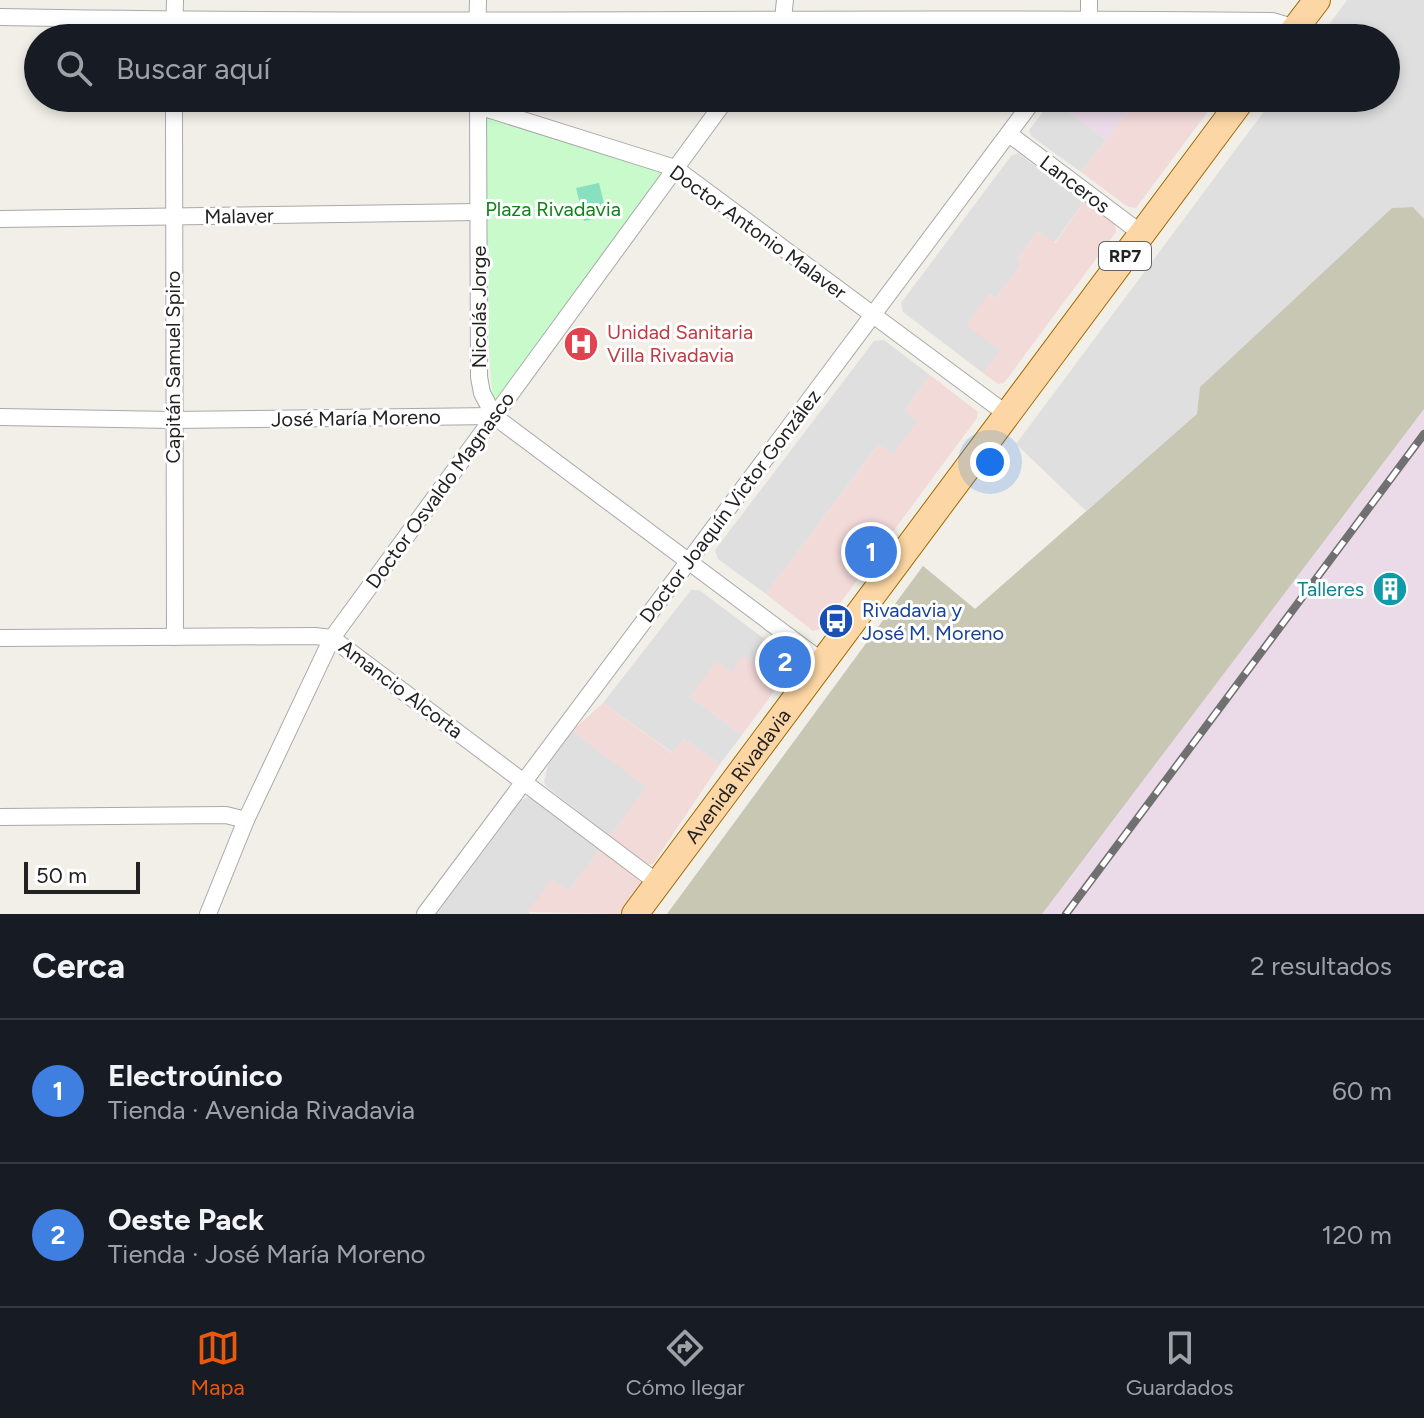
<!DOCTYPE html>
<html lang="es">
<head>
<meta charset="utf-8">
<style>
  :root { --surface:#171b24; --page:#20242c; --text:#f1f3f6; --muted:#9ea1a6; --line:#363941; --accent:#ea580c }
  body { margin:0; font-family:Figtree,sans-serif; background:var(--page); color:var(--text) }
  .scale { position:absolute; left:24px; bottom:20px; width:116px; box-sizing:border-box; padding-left:8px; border:4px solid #222; border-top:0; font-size:22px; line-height:28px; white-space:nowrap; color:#222; -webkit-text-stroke:6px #fff; paint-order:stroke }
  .you { position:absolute; left:990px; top:462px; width:28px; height:28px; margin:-20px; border:6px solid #fff; border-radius:50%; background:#1a73e8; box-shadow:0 0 0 12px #1a73e833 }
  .badge { display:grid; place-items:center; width:52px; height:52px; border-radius:50%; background:var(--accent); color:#fff; font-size:26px; font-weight:700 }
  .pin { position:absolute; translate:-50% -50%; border:4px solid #fff; box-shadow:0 2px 8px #0006 }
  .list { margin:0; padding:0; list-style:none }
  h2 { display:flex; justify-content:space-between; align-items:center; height:104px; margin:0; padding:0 32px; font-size:34px }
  h2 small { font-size:26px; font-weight:400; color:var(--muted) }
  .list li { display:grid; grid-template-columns:52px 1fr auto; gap:24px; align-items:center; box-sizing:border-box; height:144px; padding:0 32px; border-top:2px solid var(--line) }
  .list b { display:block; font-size:30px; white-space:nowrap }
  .list p { margin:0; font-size:26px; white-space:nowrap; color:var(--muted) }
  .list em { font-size:26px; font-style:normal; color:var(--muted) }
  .icon { flex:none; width:44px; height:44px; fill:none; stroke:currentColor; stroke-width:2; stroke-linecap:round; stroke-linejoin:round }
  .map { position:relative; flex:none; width:1424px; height:914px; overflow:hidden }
  .search { position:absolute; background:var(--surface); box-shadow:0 4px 12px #0003; left:24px; right:24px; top:24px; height:88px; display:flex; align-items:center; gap:20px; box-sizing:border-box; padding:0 28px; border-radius:44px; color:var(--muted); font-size:30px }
  .sheet { height:392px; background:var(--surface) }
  nav { display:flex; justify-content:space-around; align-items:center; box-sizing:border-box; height:112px; border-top:2px solid var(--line); background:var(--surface); font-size:22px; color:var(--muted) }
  nav a { display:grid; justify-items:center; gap:4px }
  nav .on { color:var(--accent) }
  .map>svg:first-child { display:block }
</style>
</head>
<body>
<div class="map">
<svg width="1424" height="914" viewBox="0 0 1424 914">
  <rect width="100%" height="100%" fill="#f2efe9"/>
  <g fill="#e0dfdf">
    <polygon points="1347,0 1424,0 1424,219 1413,207 1392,208 1200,387 1198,414 1086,511 1016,444 1274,98 1386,98 1386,38 1319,38"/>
    <polygon points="1052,100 1106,140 1081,172 1031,136 1029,130"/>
    <polygon points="1018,153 1084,202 1054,243 1037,231 1017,260 1022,263 996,298 990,294 967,325 1001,350 983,373 903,312 901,303 1011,156"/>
    <polygon points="884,340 930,375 905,411 918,421 893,455 878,445 766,594 718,559 715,550 874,341"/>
    <polygon points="691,590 699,590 779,650 762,670 732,672 690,697 742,735 720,764 684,739 673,753 603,703"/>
    <polygon points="572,731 647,787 610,836 547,787 544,782 548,765"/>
    <polygon points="527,797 535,800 600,849 568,891 553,880 528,912 530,914 431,914 519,802"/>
  </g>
  <g fill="#f2dad9">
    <polygon points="1139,98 1218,98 1136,208 1128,207 1081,172"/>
    <polygon points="1084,202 1115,224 1116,232 1004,383 998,384 983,373 1000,350 966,325 989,294 996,298 1021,264 1017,260 1037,231 1055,243"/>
    <polygon points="930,375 978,412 977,418 821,629 813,631 766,594 879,444 893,454 918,421 905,411"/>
    <polygon points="779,650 792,661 792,667 742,735 690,697 716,661 732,672 744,656 762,670"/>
    <polygon points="603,703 672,753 684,739 720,764 653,864 648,864 610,836 646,787 572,731"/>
    <polygon points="600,849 641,882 641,887 620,914 527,912 552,879 568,891"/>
  </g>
  <g fill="#ebdbe8">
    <polygon points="1054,98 1139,98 1106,140 1052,100"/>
    <polygon points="1413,207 1424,219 1424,914 667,914 923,566 975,609 1197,414 1200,387 1392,208"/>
  </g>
  <polygon fill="#c7c7b4" points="1413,207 1424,219 1424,409 1042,914 667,914 923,566 975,609 1197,414 1200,387 1392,208"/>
  <polygon fill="#c8facc" points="478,106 675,168 494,416 479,212"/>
  <polygon fill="#88e0be" points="599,183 607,216 584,221 576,188"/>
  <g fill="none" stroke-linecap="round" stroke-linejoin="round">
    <g stroke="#a9a9a9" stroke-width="18">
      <g id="minor">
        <path d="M0 17C424 25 848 16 1272 21L1296 28"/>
        <polyline points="174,38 175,0"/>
        <polyline points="477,38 478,0"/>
        <polyline points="771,38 783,19 785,0"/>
        <polyline points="1079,38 1089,19 1089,0"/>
        <polyline points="174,98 175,637"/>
        <polyline points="478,98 479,377 482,393 494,416"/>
        <polyline points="478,106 675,168 1008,415"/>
        <polyline points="1009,134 1142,234"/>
        <polyline points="0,219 479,212"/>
        <polyline points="0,417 173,420 494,416 823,662"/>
        <polyline points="0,638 315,636 332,638 658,883"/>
        <polyline points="0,817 226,815 246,820"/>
        <polyline points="208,914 246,820 332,638 727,98"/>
        <polyline points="425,914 1035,98"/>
      </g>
    </g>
    <g stroke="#a06b00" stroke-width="28">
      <g id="primary">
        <polyline points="1288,38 1317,0"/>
        <path id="s1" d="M635 914 1243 98"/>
      </g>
    </g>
    <use href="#minor" stroke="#fff" stroke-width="16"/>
    <use href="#primary" stroke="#fcd6a4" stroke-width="26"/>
    <g stroke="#707070" stroke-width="8">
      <polyline id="rail" points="1066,914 1424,434"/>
    </g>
    <use href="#rail" stroke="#fff" stroke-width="5" stroke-dasharray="15" stroke-linecap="butt"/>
  </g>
  <defs>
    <g id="hospital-disc" transform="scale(1.8)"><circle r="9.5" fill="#e0444e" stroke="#fff"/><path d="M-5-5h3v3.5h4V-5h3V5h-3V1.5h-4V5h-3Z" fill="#fff"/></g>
    <g id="building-disc" transform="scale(1.8)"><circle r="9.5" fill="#0f9aa8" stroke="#fff"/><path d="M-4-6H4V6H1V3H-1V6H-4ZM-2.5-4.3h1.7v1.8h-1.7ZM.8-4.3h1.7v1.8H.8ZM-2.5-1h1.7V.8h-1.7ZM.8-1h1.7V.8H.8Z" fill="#fff"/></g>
    <g id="bus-disc" transform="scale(1.8)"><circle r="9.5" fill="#1a4fb4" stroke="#fff"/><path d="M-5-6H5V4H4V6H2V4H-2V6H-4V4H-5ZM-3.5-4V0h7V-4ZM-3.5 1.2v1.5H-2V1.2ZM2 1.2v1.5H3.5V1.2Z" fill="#fff"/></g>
  </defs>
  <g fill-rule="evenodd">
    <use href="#hospital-disc" x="581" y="344"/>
    <use href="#building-disc" x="1390" y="589"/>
    <use href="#bus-disc" x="836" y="621"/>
  </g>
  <g text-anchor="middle" stroke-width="6" stroke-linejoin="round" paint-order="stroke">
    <rect fill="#fff" stroke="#646464" stroke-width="2" x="1099" y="242" width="52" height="28" rx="6"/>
    <g font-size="18" font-weight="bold" fill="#222">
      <text x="1125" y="262">RP7</text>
    </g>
    <g font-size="20" fill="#222" stroke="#fff">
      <text transform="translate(1075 184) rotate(37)" y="7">Lanceros</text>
      <text transform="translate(239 216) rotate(-1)" y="7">Malaver</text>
      <text transform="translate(758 232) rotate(36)" y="7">Doctor Antonio Malaver</text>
      <text transform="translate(479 307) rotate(-90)" y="7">Nicolás Jorge</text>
      <text transform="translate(173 367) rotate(-90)" y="7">Capitán Samuel Spiro</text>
      <text transform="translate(356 418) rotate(-1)" y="7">José María Moreno</text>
      <text transform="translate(440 490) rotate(-54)" y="7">Doctor Osvaldo Magnasco</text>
      <text transform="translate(730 506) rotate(-53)" y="7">Doctor Joaquín Victor González</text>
      <text transform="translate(401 689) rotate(37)" y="7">Amancio Alcorta</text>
      <text dy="7" stroke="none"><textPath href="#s1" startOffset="172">Avenida Rivadavia</textPath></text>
    </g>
    <g font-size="20" fill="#0c8416" stroke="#fff">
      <text x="553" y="216">Plaza Rivadavia</text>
    </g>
    <g font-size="20" fill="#be3a42" stroke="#fff" text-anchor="start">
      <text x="607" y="339">Unidad Sanitaria<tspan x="607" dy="23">Villa Rivadavia</tspan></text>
    </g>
    <g font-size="20" fill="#0d838f" stroke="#fff" text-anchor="end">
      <text x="1364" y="596">Talleres</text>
    </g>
    <g font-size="20" fill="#164399" stroke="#fff" text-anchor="start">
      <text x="862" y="617">Rivadavia y<tspan x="862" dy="23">José M. Moreno</tspan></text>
    </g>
  </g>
</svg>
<div class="scale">50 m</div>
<div class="you"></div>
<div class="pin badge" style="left:871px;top:552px;background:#3f7fe0">1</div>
<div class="pin badge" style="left:785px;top:662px;background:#3f7fe0">2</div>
<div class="search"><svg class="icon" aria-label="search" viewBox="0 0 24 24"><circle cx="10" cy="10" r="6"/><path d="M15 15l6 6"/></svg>Buscar aquí</div>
</div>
<section class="sheet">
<h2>Cerca<small>2 resultados</small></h2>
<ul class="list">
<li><span class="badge" style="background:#3f7fe0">1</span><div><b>Electroúnico</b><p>Tienda · Avenida Rivadavia</p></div><em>60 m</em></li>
<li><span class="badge" style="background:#3f7fe0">2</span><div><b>Oeste Pack</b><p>Tienda · José María Moreno</p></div><em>120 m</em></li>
</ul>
</section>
<nav>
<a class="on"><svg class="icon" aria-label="map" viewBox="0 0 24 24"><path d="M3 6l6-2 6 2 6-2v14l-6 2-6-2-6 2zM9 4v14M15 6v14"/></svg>Mapa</a>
<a><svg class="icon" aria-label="directions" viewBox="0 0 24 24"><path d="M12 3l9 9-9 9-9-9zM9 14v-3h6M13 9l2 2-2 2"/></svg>Cómo llegar</a>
<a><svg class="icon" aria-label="saved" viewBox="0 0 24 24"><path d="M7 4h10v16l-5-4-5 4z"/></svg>Guardados</a>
</nav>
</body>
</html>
